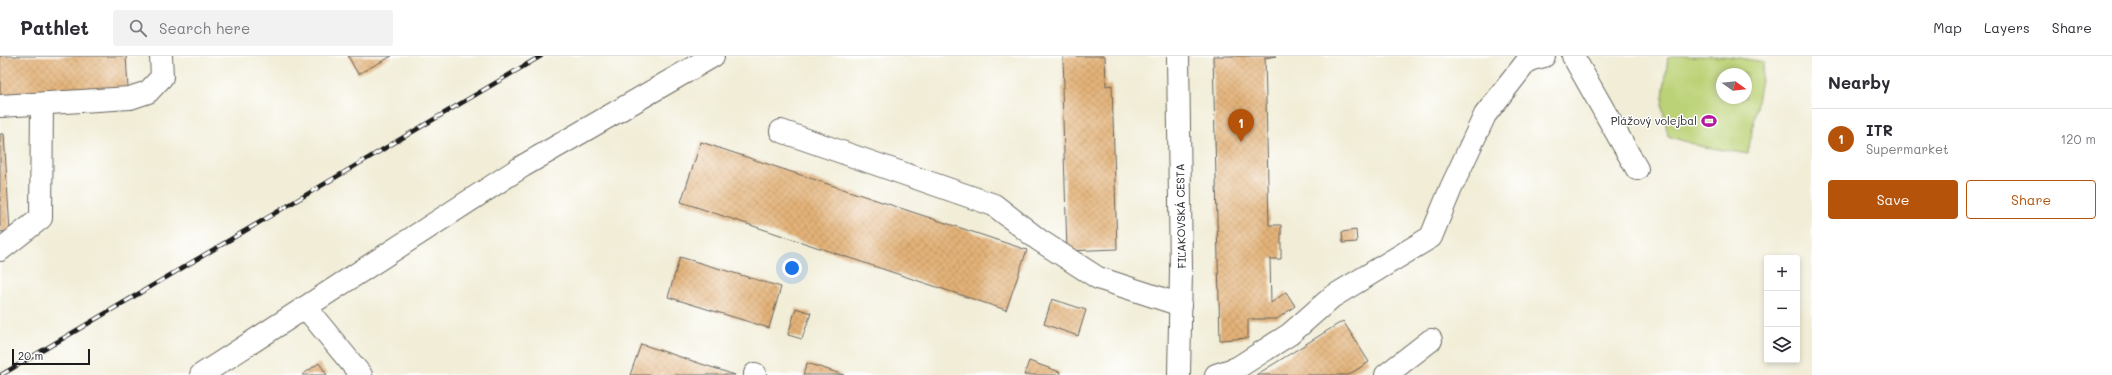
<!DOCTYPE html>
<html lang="en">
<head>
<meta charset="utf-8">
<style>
  :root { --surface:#fff; --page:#f2f2f3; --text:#2b2b33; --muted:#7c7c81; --line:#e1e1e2; --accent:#b45309 }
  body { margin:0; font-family:Mali,sans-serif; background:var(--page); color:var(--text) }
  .controls { position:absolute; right:12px; bottom:12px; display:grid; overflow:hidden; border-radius:4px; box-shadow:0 2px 6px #0003 }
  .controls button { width:36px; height:36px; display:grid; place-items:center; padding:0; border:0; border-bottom:1px solid var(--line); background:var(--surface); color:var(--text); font:20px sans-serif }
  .compass { position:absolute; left:1716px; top:12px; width:36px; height:36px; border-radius:50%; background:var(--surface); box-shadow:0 2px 6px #0003; rotate:105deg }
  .scale { position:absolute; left:12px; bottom:10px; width:78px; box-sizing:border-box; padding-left:4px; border:2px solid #1c1c1c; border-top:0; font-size:11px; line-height:14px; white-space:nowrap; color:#1c1c1c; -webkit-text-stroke:3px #fff; paint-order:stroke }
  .you { position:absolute; left:792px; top:212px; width:14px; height:14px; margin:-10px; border:3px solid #fff; border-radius:50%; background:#1a73e8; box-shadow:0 0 0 6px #1a73e833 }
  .badge { display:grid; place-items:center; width:26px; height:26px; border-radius:50%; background:var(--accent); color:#fff; font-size:13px; font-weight:700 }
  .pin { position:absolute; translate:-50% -33px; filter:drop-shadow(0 1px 2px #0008) }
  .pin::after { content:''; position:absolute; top:21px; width:14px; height:12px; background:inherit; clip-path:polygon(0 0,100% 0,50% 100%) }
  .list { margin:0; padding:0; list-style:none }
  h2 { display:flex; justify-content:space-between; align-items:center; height:52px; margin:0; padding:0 16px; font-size:17px }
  h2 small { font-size:13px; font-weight:400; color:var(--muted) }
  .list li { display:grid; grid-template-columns:26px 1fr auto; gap:12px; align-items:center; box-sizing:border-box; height:60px; padding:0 16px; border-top:1px solid var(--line) }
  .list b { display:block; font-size:15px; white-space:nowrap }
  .list p { margin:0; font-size:13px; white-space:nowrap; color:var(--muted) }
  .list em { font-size:13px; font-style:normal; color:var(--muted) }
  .actions { display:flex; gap:8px; padding:12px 16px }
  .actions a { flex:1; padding:9px 0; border:1px solid var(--accent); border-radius:4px; text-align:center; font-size:14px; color:var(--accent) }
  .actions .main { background:var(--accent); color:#fff }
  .icon { flex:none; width:22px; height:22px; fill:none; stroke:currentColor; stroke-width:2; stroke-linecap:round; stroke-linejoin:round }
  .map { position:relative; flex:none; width:1812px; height:319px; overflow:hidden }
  header { display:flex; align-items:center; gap:24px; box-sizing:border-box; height:56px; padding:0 20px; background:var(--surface); border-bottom:1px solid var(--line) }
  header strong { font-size:19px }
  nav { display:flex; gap:22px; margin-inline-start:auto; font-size:14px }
  .search { width:280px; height:36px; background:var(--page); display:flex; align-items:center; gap:10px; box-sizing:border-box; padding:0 14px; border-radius:4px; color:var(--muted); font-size:15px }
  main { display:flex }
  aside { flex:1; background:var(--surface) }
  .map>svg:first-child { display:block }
</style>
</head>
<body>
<header>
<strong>Pathlet</strong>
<div class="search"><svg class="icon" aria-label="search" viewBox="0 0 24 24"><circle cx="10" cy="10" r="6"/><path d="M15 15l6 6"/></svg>Search here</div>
<nav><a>Map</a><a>Layers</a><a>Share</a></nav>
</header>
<main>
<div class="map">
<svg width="1812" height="319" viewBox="0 0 1812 319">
  <defs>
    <pattern id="building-cross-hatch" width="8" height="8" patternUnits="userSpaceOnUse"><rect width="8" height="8" fill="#e3b278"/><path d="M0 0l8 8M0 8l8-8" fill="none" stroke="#c29867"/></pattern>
  </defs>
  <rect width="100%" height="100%" fill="#fff"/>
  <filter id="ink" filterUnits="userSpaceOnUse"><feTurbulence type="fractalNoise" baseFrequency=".025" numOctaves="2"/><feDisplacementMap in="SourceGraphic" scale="8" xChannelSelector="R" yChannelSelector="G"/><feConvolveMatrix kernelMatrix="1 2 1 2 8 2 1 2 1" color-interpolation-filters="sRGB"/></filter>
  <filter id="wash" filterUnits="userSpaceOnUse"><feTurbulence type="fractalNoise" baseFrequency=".012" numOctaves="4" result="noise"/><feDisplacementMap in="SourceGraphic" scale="16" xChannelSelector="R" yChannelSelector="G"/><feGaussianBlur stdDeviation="0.9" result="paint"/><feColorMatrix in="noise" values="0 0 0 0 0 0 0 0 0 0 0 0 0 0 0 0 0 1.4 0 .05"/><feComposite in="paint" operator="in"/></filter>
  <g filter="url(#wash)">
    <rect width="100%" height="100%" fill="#f1edd7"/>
    <path fill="#bcd277" stroke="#6c774a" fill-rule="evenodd" d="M1670 0H1727L1764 6 1748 98 1699 90 1668 80 1662 49 1668 1ZM1722 18H1746V42H1722Z"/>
    <g id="blocks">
      <g fill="url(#building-cross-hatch)">
        <polygon points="0,0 126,0 128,32 0,40"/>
        <polygon points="348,0 392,0 358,18"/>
        <polygon points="1063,0 1105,0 1106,30 1112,29 1117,193 1067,195 1062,31 1064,31"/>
        <polygon points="1213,0 1276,0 1265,2 1269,169 1281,169 1281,203 1270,203 1271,247 1286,236 1295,250 1277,263 1248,263 1248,282 1220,284"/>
        <polygon points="0,78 4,78 10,175 0,176"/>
        <polygon points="701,86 1027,194 1006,254 681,146"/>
        <polygon points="1356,174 1357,186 1343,187 1342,176"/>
        <polygon points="680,201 781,231 769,272 668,241"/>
        <polygon points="1052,243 1086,254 1078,280 1044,268"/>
        <polygon points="796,252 811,257 802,283 788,279"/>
        <polygon points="1343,265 1369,306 1348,319 1256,319"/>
        <polygon points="641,288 735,319 630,319"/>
        <polygon points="1029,305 1060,316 1059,319 1024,319"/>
        <polygon points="319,307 327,319 302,319"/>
        <polygon points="807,307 844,319 803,319"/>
      </g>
    </g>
  </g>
  <g filter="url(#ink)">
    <use href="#blocks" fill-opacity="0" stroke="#67655d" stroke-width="1"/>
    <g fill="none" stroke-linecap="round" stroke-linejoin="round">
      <g stroke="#67655d" stroke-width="24">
        <g id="minor">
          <polyline points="1178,0 1181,214 1179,319"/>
          <polyline points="1573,0 1637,113"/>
          <polyline points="0,50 130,42 148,36 162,21 161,0"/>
          <polyline points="781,75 994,149 1039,184 1098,222 1181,249"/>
          <polyline points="0,194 41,162 42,48"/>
          <polyline points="306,252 361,319"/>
          <polyline points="201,319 523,110 713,0"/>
          <polyline points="755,319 755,318"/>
          <polyline points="1216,319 1237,312 1290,278 1332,241 1431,181 1451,132 1485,59 1528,4 1544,0"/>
          <polyline points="1386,319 1431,284"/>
        </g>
      </g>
      <use href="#minor" stroke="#fff" stroke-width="22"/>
      <g stroke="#1c1c1c" stroke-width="4.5">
        <polyline id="rail" points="1,319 541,0"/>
      </g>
      <use href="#rail" stroke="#fff" stroke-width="3" stroke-dasharray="9" stroke-linecap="butt"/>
    </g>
  </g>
  <defs>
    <g id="stadium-bare" transform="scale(1.2)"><path d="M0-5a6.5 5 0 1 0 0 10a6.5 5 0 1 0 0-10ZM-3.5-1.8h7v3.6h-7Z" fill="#b5179e" stroke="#fff" stroke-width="2.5" paint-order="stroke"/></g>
  </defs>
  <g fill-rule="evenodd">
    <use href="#stadium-bare" x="1709" y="65"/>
  </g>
  <g text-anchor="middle" stroke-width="3" stroke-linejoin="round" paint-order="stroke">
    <g font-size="11" fill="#1c1c1c" stroke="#fff" text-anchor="end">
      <text x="1697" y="69">Plážový volejbal</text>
    </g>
    <g font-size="11" fill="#1c1c1c" stroke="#fff">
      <text transform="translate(1181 160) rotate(-91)" y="4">FIĽAKOVSKÁ CESTA</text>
    </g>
  </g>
</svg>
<div class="controls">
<button>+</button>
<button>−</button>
<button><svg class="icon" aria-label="layers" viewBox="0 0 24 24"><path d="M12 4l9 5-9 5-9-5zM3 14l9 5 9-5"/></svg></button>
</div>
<svg class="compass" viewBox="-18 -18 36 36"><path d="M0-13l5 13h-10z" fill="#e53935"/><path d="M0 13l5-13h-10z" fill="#7c7c81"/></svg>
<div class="scale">20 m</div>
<div class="you"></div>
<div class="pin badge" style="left:1241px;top:86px">1</div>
</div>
<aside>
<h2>Nearby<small></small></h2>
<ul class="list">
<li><span class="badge">1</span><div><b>ITR</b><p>Supermarket</p></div><em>120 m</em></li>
</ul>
<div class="actions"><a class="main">Save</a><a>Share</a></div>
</aside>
</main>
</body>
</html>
